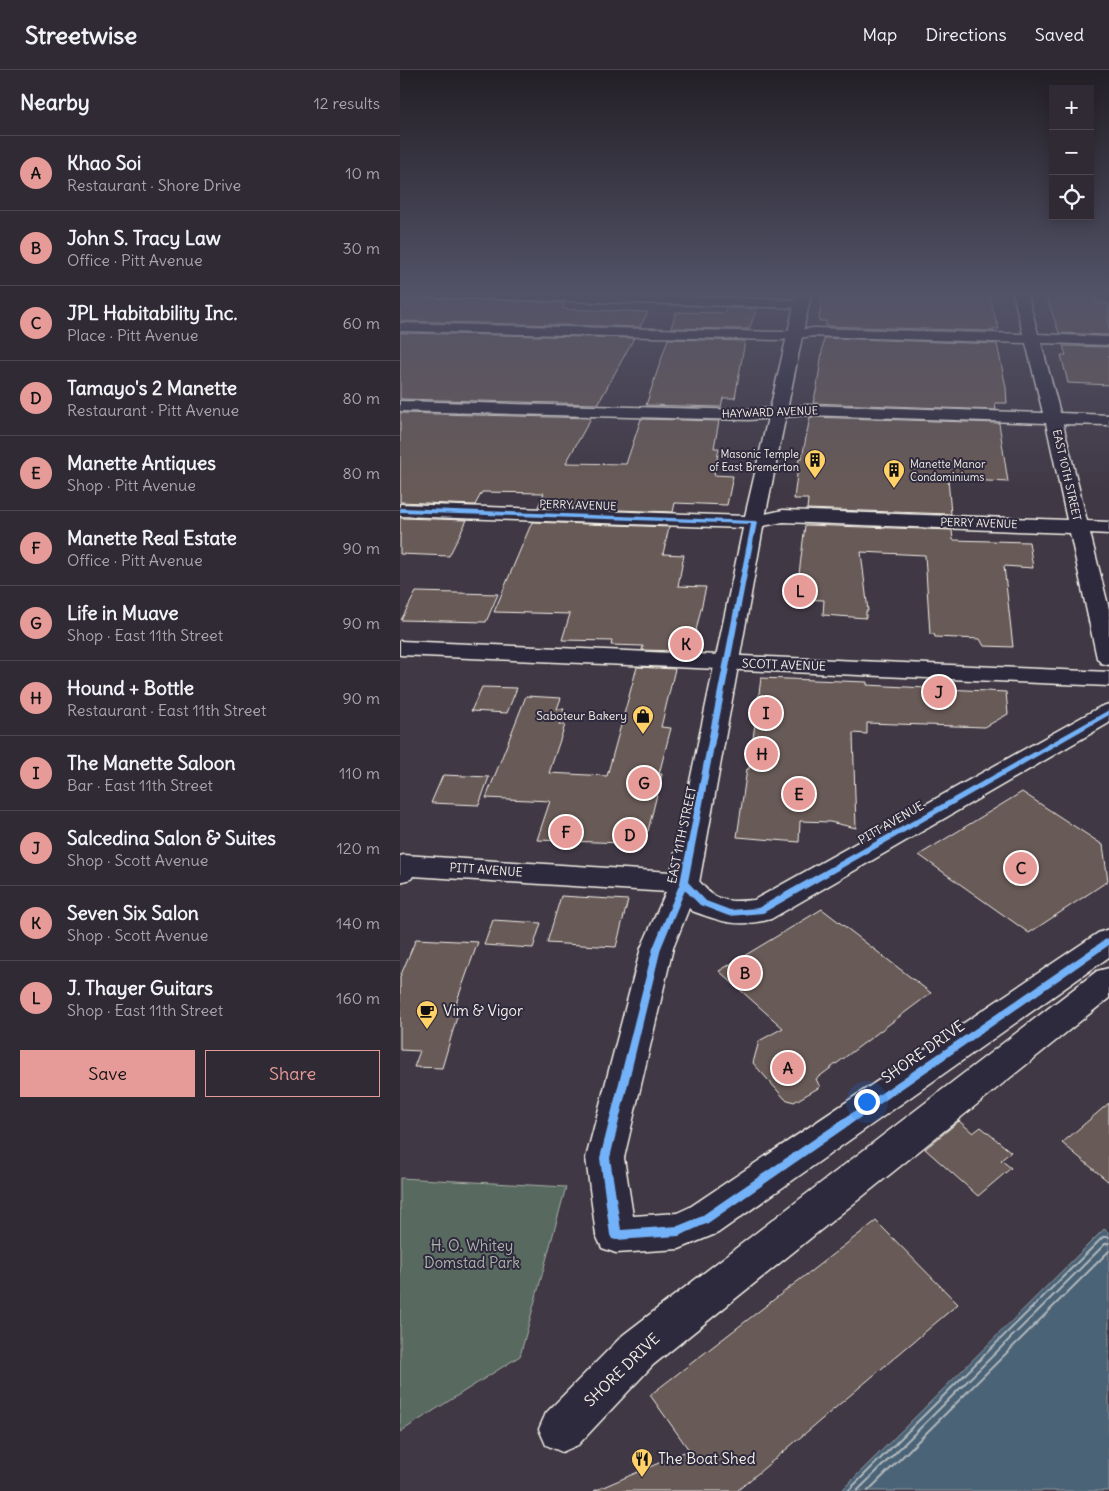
<!DOCTYPE html>
<html lang="en">
<head>
<meta charset="utf-8">
<style>
  :root { --surface:#302a34; --page:#38323c; --text:#f1f3f6; --muted:#a8a7ac; --line:#4b464f; --accent:#e69b98 }
  body { margin:0; font-family:Delius,sans-serif; background:var(--page); color:var(--text) }
  .controls { position:absolute; right:15px; top:15px; display:grid; overflow:hidden; border-radius:0px; box-shadow:0 2px 12px #0003 }
  .controls button { width:45px; height:45px; display:grid; place-items:center; padding:0; border:0; border-bottom:1px solid var(--line); background:var(--surface); color:var(--text); font:25px sans-serif }
  .you { position:absolute; left:466px; top:1031px; width:18px; height:18px; margin:-12px; border:4px solid #fff; border-radius:50%; background:#1a73e8; box-shadow:0 0 0 8px #1a73e833 }
  .badge { display:grid; place-items:center; width:32px; height:32px; border-radius:50%; background:var(--accent); color:#111; font-size:16px; font-weight:700 }
  .pin { position:absolute; translate:-50% -50%; border:2px solid #fff; box-shadow:0 1px 5px #0006 }
  .list { margin:0; padding:0; list-style:none }
  h2 { display:flex; justify-content:space-between; align-items:center; height:65px; margin:0; padding:0 20px; font-size:21px }
  h2 small { font-size:16px; font-weight:400; color:var(--muted) }
  .list li { display:grid; grid-template-columns:32px 1fr auto; gap:15px; align-items:center; box-sizing:border-box; height:75px; padding:0 20px; border-top:1px solid var(--line) }
  .list b { display:block; font-size:19px; white-space:nowrap }
  .list p { margin:0; font-size:16px; white-space:nowrap; color:var(--muted) }
  .list em { font-size:16px; font-style:normal; color:var(--muted) }
  .actions { display:flex; gap:10px; padding:15px 20px }
  .actions a { flex:1; padding:11px 0; border:1px solid var(--accent); border-radius:0px; text-align:center; font-size:18px; color:var(--accent) }
  .actions .main { background:var(--accent); color:#111 }
  .icon { flex:none; width:28px; height:28px; fill:none; stroke:currentColor; stroke-width:2; stroke-linecap:round; stroke-linejoin:round }
  .map { position:relative; flex:none; width:709px; height:1421px; overflow:hidden }
  header { display:flex; align-items:center; gap:30px; box-sizing:border-box; height:70px; padding:0 25px; background:var(--surface); border-bottom:1px solid var(--line) }
  header strong { font-size:24px }
  nav { display:flex; gap:28px; margin-inline-start:auto; font-size:18px }
  main { display:flex }
  aside { flex:1; background:var(--surface) }
  .map>svg:first-child { display:block }
</style>
</head>
<body>
<header>
<strong>Streetwise</strong>
<nav><a>Map</a><a>Directions</a><a>Saved</a></nav>
</header>
<main>
<aside>
<h2>Nearby<small>12 results</small></h2>
<ul class="list">
<li><span class="badge">A</span><div><b>Khao Soi</b><p>Restaurant · Shore Drive</p></div><em>10 m</em></li>
<li><span class="badge">B</span><div><b>John S. Tracy Law</b><p>Office · Pitt Avenue</p></div><em>30 m</em></li>
<li><span class="badge">C</span><div><b>JPL Habitability Inc.</b><p>Place · Pitt Avenue</p></div><em>60 m</em></li>
<li><span class="badge">D</span><div><b>Tamayo's 2 Manette</b><p>Restaurant · Pitt Avenue</p></div><em>80 m</em></li>
<li><span class="badge">E</span><div><b>Manette Antiques</b><p>Shop · Pitt Avenue</p></div><em>80 m</em></li>
<li><span class="badge">F</span><div><b>Manette Real Estate</b><p>Office · Pitt Avenue</p></div><em>90 m</em></li>
<li><span class="badge">G</span><div><b>Life in Muave</b><p>Shop · East 11th Street</p></div><em>90 m</em></li>
<li><span class="badge">H</span><div><b>Hound + Bottle</b><p>Restaurant · East 11th Street</p></div><em>90 m</em></li>
<li><span class="badge">I</span><div><b>The Manette Saloon</b><p>Bar · East 11th Street</p></div><em>110 m</em></li>
<li><span class="badge">J</span><div><b>Salcedina Salon &amp; Suites</b><p>Shop · Scott Avenue</p></div><em>120 m</em></li>
<li><span class="badge">K</span><div><b>Seven Six Salon</b><p>Shop · Scott Avenue</p></div><em>140 m</em></li>
<li><span class="badge">L</span><div><b>J. Thayer Guitars</b><p>Shop · East 11th Street</p></div><em>160 m</em></li>
</ul>
<div class="actions"><a class="main">Save</a><a>Share</a></div>
</aside>
<div class="map">
<svg width="709" height="1421" viewBox="0 0 709 1421">
  <rect width="100%" height="100%" fill="#403845"/>
  <filter id="ink" filterUnits="userSpaceOnUse"><feTurbulence type="fractalNoise" baseFrequency=".02" numOctaves="2"/><feDisplacementMap in="SourceGraphic" scale="10" xChannelSelector="R" yChannelSelector="G"/><feConvolveMatrix kernelMatrix="1 2 1 2 8 2 1 2 1" color-interpolation-filters="sRGB"/></filter>
  <g filter="url(#ink)">
    <polygon fill="#596a61" stroke="#a6aea4" points="0,1108 166,1117 120,1286 0,1362"/>
    <polygon fill="#4c6377" stroke="#8f9ca4" points="704,1159 709,1163 709,1421 441,1421"/>
    <g fill="none" stroke-linecap="round" stroke-linejoin="round">
      <g stroke="#b1b8bb" stroke-width="2">
        <polyline points="448,1421 703,1167 709,1167"/>
        <polyline points="457,1421 705,1174 709,1173"/>
        <polyline points="468,1421 709,1181"/>
      </g>
    </g>
    <g fill="#685a57" stroke="#f4f1e8">
      <polygon points="422,223 588,223 599,259 593,259 594,261 426,256 426,251 419,251"/>
      <polygon points="645,223 694,223 698,233 709,233 709,265 659,263"/>
      <polygon points="0,227 165,233 162,239 248,242 240,257 0,251"/>
      <polygon points="326,238 357,239 349,259 271,258 276,242 325,243"/>
      <polygon points="0,263 234,268 198,334 0,329"/>
      <polygon points="424,268 597,274 606,317 607,333 595,333 596,340 413,333 417,317"/>
      <polygon points="268,269 345,271 335,328 323,328 321,337 246,335"/>
      <polygon points="663,276 709,277 709,315 668,313 661,285 666,285"/>
      <polygon points="0,343 191,348 166,393 226,394 241,349 319,351 314,378 319,378 314,405 333,406 327,435 275,433 273,442 138,437 144,423 82,422 75,435 0,432"/>
      <polygon points="410,347 599,353 608,412 548,409 551,444 407,439 408,429 394,429 399,388 402,388"/>
      <polygon points="0,448 67,450 49,486 0,484"/>
      <polygon points="132,452 269,457 263,484 284,485 278,516 306,517 292,578 280,578 279,581 242,580 243,576 211,575 212,571 162,570 170,544 94,542"/>
      <polygon points="405,455 552,460 553,470 629,472 633,498 604,496 613,577 584,576 580,569 535,567 534,564 530,564 525,485 461,482 468,541 466,541 466,548 423,545 424,530 396,529"/>
      <polygon points="16,522 98,524 86,552 1,550"/>
      <polygon points="237,597 275,599 261,657 271,658 259,704 262,704 248,761 237,768 224,773 137,770 150,731 86,728 126,626 161,628 157,639 164,639 159,655 165,655 149,703 207,706"/>
      <polygon points="361,608 467,612 467,615 606,622 608,644 585,657 467,653 467,664 453,663 456,758 430,752 400,751 399,772 337,767 347,699 349,699"/>
      <polygon points="82,617 117,618 107,643 71,641"/>
      <polygon points="43,705 89,707 79,735 31,733"/>
      <polygon points="622,722 703,775 708,811 629,863 519,785"/>
      <polygon points="161,826 228,830 216,877 147,873"/>
      <polygon points="422,839 531,923 416,1009 420,1017 394,1032 385,1029 353,993 359,971 383,958 319,901"/>
      <polygon points="93,850 141,853 133,878 84,875"/>
      <polygon points="16,869 78,872 54,939 59,940 42,998 14,997 20,981 0,980 0,907"/>
      <polygon points="709,1033 709,1112 662,1073"/>
      <polygon points="559,1051 573,1063 581,1057 611,1082 601,1090 611,1098 578,1126 525,1079"/>
      <polygon points="476,1151 558,1234 337,1421 194,1421 289,1380 250,1325"/>
    </g>
    <g fill="none" stroke-linecap="round" stroke-linejoin="round">
      <g stroke="#f4f1e8" stroke-width="3">
        <g id="minor">
          <polygon points="22,223 172,223 402,230 409,234 402,238 29,227"/>
          <polygon points="613,223 627,223 638,264 709,267 709,275 641,273 660,343 709,345 709,355 663,354 687,451 709,452 709,464 690,463 709,539 709,595 701,593 697,588 670,463 383,452 354,458 347,456 344,452 347,448 383,440 667,450 646,353 407,345 349,350 0,341 0,331 349,340 407,335 643,343 626,273 414,266 380,270 0,261 0,253 380,262 414,258 623,264"/>
          <polygon points="0,571 709,602 709,616 0,585"/>
          <path d="M709 634V653L371 849C339 858 322 852 292 841L289 838 273 878 224 1088 233 1146 277 1143 290 1137 698 863 709 859V887L318 1163 279 1179 216 1183 202 1178 196 1165 186 1088 241 878 273 806C300 798 297 816 315 826 328 833 340 831 354 830L700 637Z"/>
          <polygon points="709,898 709,928 253,1295 178,1375 162,1382 146,1375 139,1359 146,1343 223,1265 697,901"/>
        </g>
      </g>
      <g stroke="#f4f1e8" stroke-width="3">
        <polygon id="major" points="397,223 411,223 364,452 299,813 295,820 284,823 13,806 11,809 0,812 0,786 4,785 271,802 343,458 0,446 0,434 345,446"/>
      </g>
      <use href="#minor" fill="#2f2a3d" fill-rule="evenodd"/>
      <use href="#major" fill="#2f2a3d" fill-rule="evenodd"/>
      <g stroke="#2f2a3d" stroke-width="3">
        <polygon id="cycleway" points="0,438 356,451 357,452 288,812 306,831 330,840 358,838 709,640 709,645 363,843 329,846 326,845 300,835 285,820 261,878 210,1088 221,1160 278,1156 300,1147 706,869 709,868 709,875 308,1153 279,1166 216,1170 212,1169 210,1165 200,1088 253,878 280,813 351,454 0,442"/>
      </g>
      <use href="#cycleway" fill="#73b2f8" fill-rule="evenodd"/>
    </g>
  </g>
  <linearGradient id="sky" x2="0" y2="1"><stop stop-color="#231f26"/><stop offset="0.53" stop-color="#535368"/><stop offset="1" stop-color="#535368" stop-opacity="0"/></linearGradient>
  <rect width="709" height="422" fill="url(#sky)"/>
  <defs>
    <g id="building-pin" transform="scale(1.125)"><path d="M0 17L-7.5 6A9.5 9.5 0 1 1 7.5 6Z" fill="#ffd166" stroke="#2f2a3d"/><path d="M-4-6H4V6H1V3H-1V6H-4ZM-2.5-4.3h1.7v1.8h-1.7ZM.8-4.3h1.7v1.8H.8ZM-2.5-1h1.7V.8h-1.7ZM.8-1h1.7V.8H.8Z" fill="#111"/></g>
    <g id="shop-pin" transform="scale(1.125)"><path d="M0 17L-7.5 6A9.5 9.5 0 1 1 7.5 6Z" fill="#ffd166" stroke="#2f2a3d"/><path d="M-5-2.5h2.3a2.7 3.5 0 0 1 5.4 0H5L5.5 6h-11ZM-1.5-2.5h3a1.5 2.3 0 0 0-3 0Z" fill="#111"/></g>
    <g id="cafe-pin" transform="scale(1.125)"><path d="M0 17L-7.5 6A9.5 9.5 0 1 1 7.5 6Z" fill="#ffd166" stroke="#2f2a3d"/><path d="M-5.5-4.5H6V0H3Q3 3.5 0 3.5H-2.5Q-5.5 3.5-5.5 0ZM3-3.2v2h1.7v-2ZM-6 4.5H4V6H-6Z" fill="#111"/></g>
    <g id="restaurant-pin" transform="scale(1.125)"><path d="M0 17L-7.5 6A9.5 9.5 0 1 1 7.5 6Z" fill="#ffd166" stroke="#2f2a3d"/><path d="M-5-6h1v4h1v-4h1v4h1v-4h1v5L-1.5 .5V6h-2V.5L-5-1ZM5-6V6H3V1.5H1.5Q1.5-4 5-6Z" fill="#111"/></g>
  </defs>
  <g fill-rule="evenodd">
    <use href="#building-pin" x="415" y="390"/>
    <use href="#building-pin" x="494" y="400"/>
    <use href="#shop-pin" x="243" y="646"/>
    <use href="#cafe-pin" x="27" y="941"/>
    <use href="#restaurant-pin" x="242" y="1389"/>
  </g>
  <g text-anchor="middle" stroke-width="4" stroke-linejoin="round" paint-order="stroke">
    <g font-size="11" fill="#f4f1e8" stroke="#2f2a3d">
      <text transform="translate(370 342) rotate(-2)" y="4">HAYWARD AVENUE</text>
      <text transform="translate(667 405) rotate(77)" y="4">EAST 10TH STREET</text>
      <text transform="translate(178 435) rotate(2)" y="4">PERRY AVENUE</text>
      <text transform="translate(579 453) rotate(2)" y="4">PERRY AVENUE</text>
    </g>
    <g font-size="11" fill="#f4f1e8" stroke="#2f2a3d" text-anchor="end">
      <text x="399" y="388">Masonic Temple<tspan x="399" dy="13">of East Bremerton</tspan></text>
      <text x="510" y="398" text-anchor="start">Manette Manor<tspan x="510" dy="13">Condominiums</tspan></text>
    </g>
    <g font-size="12" fill="#f4f1e8" stroke="#2f2a3d">
      <text transform="translate(384 595) rotate(2)" y="4">SCOTT AVENUE</text>
      <text transform="translate(491 753) rotate(-30)" y="4">PITT AVENUE</text>
      <text transform="translate(282 765) rotate(-78)" y="4">EAST 11TH STREET</text>
      <text transform="translate(86 800) rotate(4)" y="4">PITT AVENUE</text>
    </g>
    <g font-size="12" fill="#f4f1e8" stroke="#2f2a3d" text-anchor="end">
      <text x="227" y="650">Saboteur Bakery</text>
    </g>
    <g font-size="15" fill="#f4f1e8" stroke="#2f2a3d" text-anchor="start">
      <text x="43" y="946">Vim &amp; Vigor</text>
      <text x="258" y="1394">The Boat Shed</text>
    </g>
    <g font-size="15" fill="#f4f1e8" stroke="#2f2a3d">
      <text transform="translate(523 982) rotate(-35)" y="5">SHORE DRIVE</text>
      <text transform="translate(222 1300) rotate(-44)" y="5">SHORE DRIVE</text>
    </g>
    <g font-size="15" fill="#aeb4ab" stroke="#2f2a3d">
      <text x="72" y="1181">H. O. Whitey<tspan x="72" dy="17">Domstad Park</tspan></text>
    </g>
  </g>
</svg>
<div class="controls">
<button>+</button>
<button>−</button>
<button><svg class="icon" aria-label="locate" viewBox="0 0 24 24"><circle cx="12" cy="12" r="6"/><path d="M12 2v4M12 18v4M2 12h4M18 12h4"/></svg></button>
</div>
<div class="you"></div>
<div class="pin badge" style="left:388px;top:998px">A</div>
<div class="pin badge" style="left:345px;top:903px">B</div>
<div class="pin badge" style="left:621px;top:798px">C</div>
<div class="pin badge" style="left:230px;top:765px">D</div>
<div class="pin badge" style="left:399px;top:724px">E</div>
<div class="pin badge" style="left:166px;top:762px">F</div>
<div class="pin badge" style="left:244px;top:713px">G</div>
<div class="pin badge" style="left:362px;top:684px">H</div>
<div class="pin badge" style="left:366px;top:643px">I</div>
<div class="pin badge" style="left:539px;top:622px">J</div>
<div class="pin badge" style="left:286px;top:574px">K</div>
<div class="pin badge" style="left:400px;top:521px">L</div>
</div>
</main>
</body>
</html>
